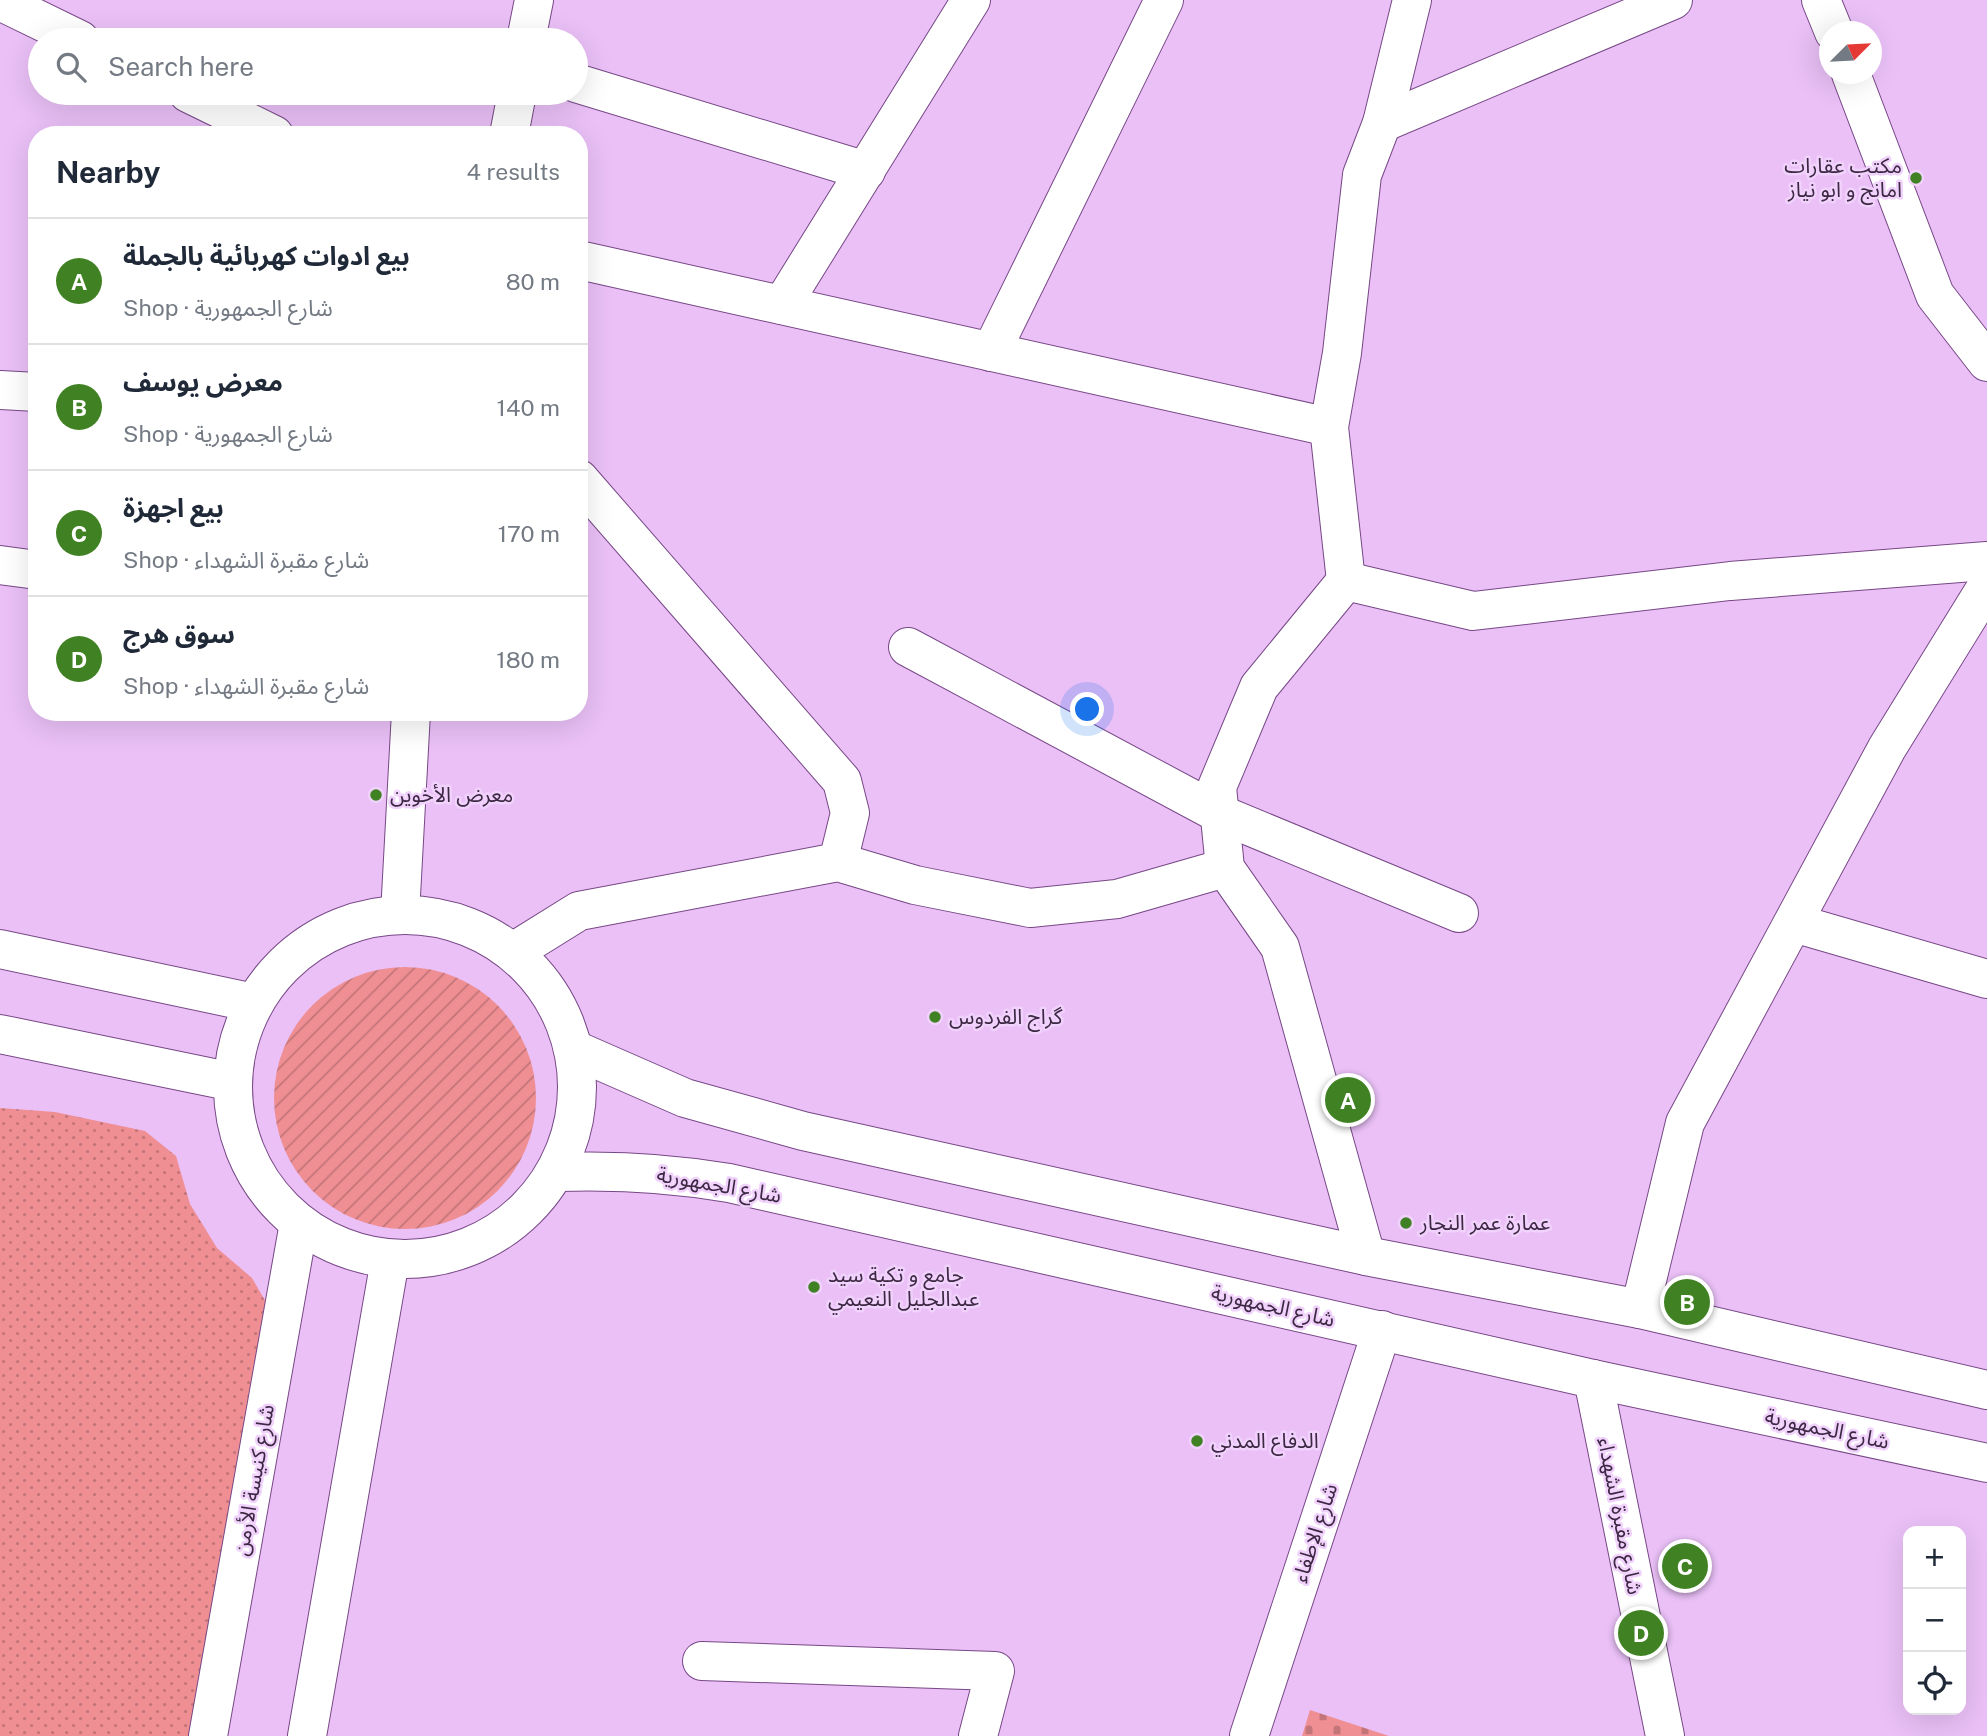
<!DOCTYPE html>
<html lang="en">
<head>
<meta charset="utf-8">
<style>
  :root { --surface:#fff; --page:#f6f6f7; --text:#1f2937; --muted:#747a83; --line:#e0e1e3; --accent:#408223 }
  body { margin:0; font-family:"Public Sans","Noto Sans Arabic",sans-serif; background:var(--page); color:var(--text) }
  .controls { position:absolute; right:21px; bottom:21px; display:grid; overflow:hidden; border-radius:14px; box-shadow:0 7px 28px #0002 }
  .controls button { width:63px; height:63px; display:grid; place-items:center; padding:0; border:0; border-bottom:2px solid var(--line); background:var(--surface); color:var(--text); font:35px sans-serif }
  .compass { position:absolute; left:1819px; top:21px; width:63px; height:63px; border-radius:50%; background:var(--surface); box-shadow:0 7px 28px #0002; rotate:66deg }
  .you { position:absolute; left:1088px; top:710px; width:24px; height:24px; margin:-18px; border:5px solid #fff; border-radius:50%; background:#1a73e8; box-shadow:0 0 0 10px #1a73e833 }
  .badge { display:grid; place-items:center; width:46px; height:46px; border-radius:50%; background:var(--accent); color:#fff; font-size:23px; font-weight:700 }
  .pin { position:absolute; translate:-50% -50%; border:4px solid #fff; box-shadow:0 2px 7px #0006 }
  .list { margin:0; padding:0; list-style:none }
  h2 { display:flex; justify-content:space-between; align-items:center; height:91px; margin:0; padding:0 28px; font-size:30px }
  h2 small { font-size:23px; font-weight:400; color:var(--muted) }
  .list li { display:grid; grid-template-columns:46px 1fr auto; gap:21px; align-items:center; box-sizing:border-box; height:126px; padding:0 28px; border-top:2px solid var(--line) }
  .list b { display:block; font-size:26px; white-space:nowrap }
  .list p { margin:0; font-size:23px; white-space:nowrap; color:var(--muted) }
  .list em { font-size:23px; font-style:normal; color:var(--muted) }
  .icon { flex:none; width:38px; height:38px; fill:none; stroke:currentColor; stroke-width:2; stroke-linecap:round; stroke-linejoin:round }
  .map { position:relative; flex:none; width:1987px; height:1736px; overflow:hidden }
  .search { position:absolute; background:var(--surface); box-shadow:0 7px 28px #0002; left:28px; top:28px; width:560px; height:77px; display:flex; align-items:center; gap:18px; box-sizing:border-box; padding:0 24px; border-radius:38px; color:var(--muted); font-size:26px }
  .panel { position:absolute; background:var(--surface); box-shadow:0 7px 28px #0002; left:28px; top:126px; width:560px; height:595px; border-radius:28px }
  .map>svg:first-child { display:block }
</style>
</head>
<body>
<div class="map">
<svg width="1987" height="1736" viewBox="0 0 1987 1736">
  <defs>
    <pattern id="grass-dots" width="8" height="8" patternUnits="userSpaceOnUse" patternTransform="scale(1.75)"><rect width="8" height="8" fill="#ef8f93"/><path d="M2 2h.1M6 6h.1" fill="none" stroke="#c3757a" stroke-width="1.8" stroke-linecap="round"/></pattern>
    <pattern id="cemetery-stones" width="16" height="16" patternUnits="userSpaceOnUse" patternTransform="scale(1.75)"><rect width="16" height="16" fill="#ef8f93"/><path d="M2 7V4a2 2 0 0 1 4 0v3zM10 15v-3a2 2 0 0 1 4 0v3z" fill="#c3757a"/></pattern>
    <pattern id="garden-furrows" width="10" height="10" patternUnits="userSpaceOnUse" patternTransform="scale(1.75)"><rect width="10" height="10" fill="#ef8f93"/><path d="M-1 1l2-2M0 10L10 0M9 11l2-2" fill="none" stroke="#c3757a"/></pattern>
  </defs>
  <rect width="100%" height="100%" fill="#eac0f7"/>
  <polygon fill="url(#grass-dots)" points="0,1108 55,1112 145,1131 176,1156 190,1204 217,1248 252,1278 273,1314 203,1736 0,1736"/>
  <polygon fill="url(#cemetery-stones)" points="1310,1710 1389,1736 1302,1736"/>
  <circle fill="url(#garden-furrows)" cx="405" cy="1098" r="131"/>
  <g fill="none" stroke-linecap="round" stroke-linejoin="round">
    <g stroke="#774886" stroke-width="40">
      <g id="street">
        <polyline points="1821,0 1834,32"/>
        <polyline points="0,1 80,40"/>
        <polyline points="1851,74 1935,295 1987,362"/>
        <polyline points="576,83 866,171"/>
        <polyline points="188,93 274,135"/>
        <polyline points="1382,123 1673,0"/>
        <polyline points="579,260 1329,427"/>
        <polyline points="782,305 971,0"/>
        <polyline points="991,352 1164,0"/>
        <polyline points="0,390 37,392"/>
        <polyline points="579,479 842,781 850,813 838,862"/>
        <polyline points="0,565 37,570"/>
        <polyline points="1346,581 1329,427 1342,353 1362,175 1382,123 1412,0"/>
        <polyline points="908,647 1220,814 1459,913"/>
        <polyline points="1794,923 1987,979"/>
        <polyline points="513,952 579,911 838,862 915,885 1030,908 1117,899 1225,868"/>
        <polyline points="1366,1256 1280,947 1225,868 1217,787 1259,687 1346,581 1473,611 1730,581 1987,561"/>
        <polyline points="1640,1309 1685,1123 1887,748 1987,586"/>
        <polyline points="1593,1379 1665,1736"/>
        <polyline points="702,1661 995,1671 978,1736"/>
        <polyline points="1249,1736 1382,1330"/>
      </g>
    </g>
    <g stroke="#774886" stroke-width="40">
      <g id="secondary">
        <polyline points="526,40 534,0"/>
        <polyline points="509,135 517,93"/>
        <polyline points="400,914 411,712"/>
        <circle cx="405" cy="1087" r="172"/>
        <polyline points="0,949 254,1003"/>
        <polyline points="0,1034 233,1082"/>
        <polyline points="573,1049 685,1098 803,1131 1366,1256 1640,1309 1987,1390"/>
        <path d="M557 1172C615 1170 671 1173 729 1183L1593 1379 1987 1463"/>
        <polyline points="208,1736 299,1223"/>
        <polyline points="307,1736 390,1260"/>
      </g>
    </g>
    <use href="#street" stroke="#fff" stroke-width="38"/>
    <use href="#secondary" stroke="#fff" stroke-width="38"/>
  </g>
  <g fill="#408223" stroke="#f1d2fc" stroke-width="2.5">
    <circle cx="1916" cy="178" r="7"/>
    <circle cx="376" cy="795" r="7"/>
    <circle cx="935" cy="1017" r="7"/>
    <circle cx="1406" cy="1223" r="7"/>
    <circle cx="814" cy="1287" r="7"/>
    <circle cx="1197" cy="1441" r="7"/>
  </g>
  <g text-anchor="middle" stroke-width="5" stroke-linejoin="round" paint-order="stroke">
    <g font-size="21" fill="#3c2843" stroke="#f1d2fc" text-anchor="start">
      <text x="1902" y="173" text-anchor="end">مكتب عقارات<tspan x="1902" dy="24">امانج و ابو نياز</tspan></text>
      <text x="390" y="802">معرض الأخوين</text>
      <text x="949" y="1024">گراج الفردوس</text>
      <text x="1420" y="1230">عمارة عمر النجار</text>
      <text x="828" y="1282">جامع و تكية سيد<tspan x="828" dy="24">عبدالجليل النعيمي</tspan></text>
      <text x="1211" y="1448">الدفاع المدني</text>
    </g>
    <g font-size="21" fill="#3c2843" stroke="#f1d2fc">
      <text transform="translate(719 1185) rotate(10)" y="7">شارع الجمهورية</text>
      <text transform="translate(1273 1306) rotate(13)" y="7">شارع الجمهورية</text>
      <text transform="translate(1827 1429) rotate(12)" y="7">شارع الجمهورية</text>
      <text transform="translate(254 1480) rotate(-80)" y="7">شارع كنيسة الأرمن</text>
      <text transform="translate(1620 1516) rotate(79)" y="7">شارع مقبرة الشهداء</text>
      <text transform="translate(1315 1533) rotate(-72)" y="7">شارع الإطفاء</text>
    </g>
  </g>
</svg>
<div class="controls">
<button>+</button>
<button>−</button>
<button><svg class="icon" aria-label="locate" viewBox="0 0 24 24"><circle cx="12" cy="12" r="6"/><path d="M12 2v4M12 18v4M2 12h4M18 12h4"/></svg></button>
</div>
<svg class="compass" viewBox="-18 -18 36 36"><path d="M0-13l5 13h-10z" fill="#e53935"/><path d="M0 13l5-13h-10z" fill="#747a83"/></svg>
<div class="you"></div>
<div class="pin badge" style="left:1348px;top:1100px">A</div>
<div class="pin badge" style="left:1687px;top:1302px">B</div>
<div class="pin badge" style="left:1685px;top:1566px">C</div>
<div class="pin badge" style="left:1641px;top:1633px">D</div>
<div class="search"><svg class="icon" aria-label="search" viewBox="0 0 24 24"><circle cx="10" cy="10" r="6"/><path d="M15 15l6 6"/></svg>Search here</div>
<section class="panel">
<h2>Nearby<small>4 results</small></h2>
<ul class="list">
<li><span class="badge">A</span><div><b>بيع ادوات كهربائية بالجملة</b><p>Shop · شارع الجمهورية</p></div><em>80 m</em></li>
<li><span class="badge">B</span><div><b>معرض يوسف</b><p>Shop · شارع الجمهورية</p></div><em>140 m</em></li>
<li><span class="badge">C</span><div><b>بيع اجهزة</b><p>Shop · شارع مقبرة الشهداء</p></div><em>170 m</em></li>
<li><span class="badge">D</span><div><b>سوق هرج</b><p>Shop · شارع مقبرة الشهداء</p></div><em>180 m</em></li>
</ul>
</section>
</div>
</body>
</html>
